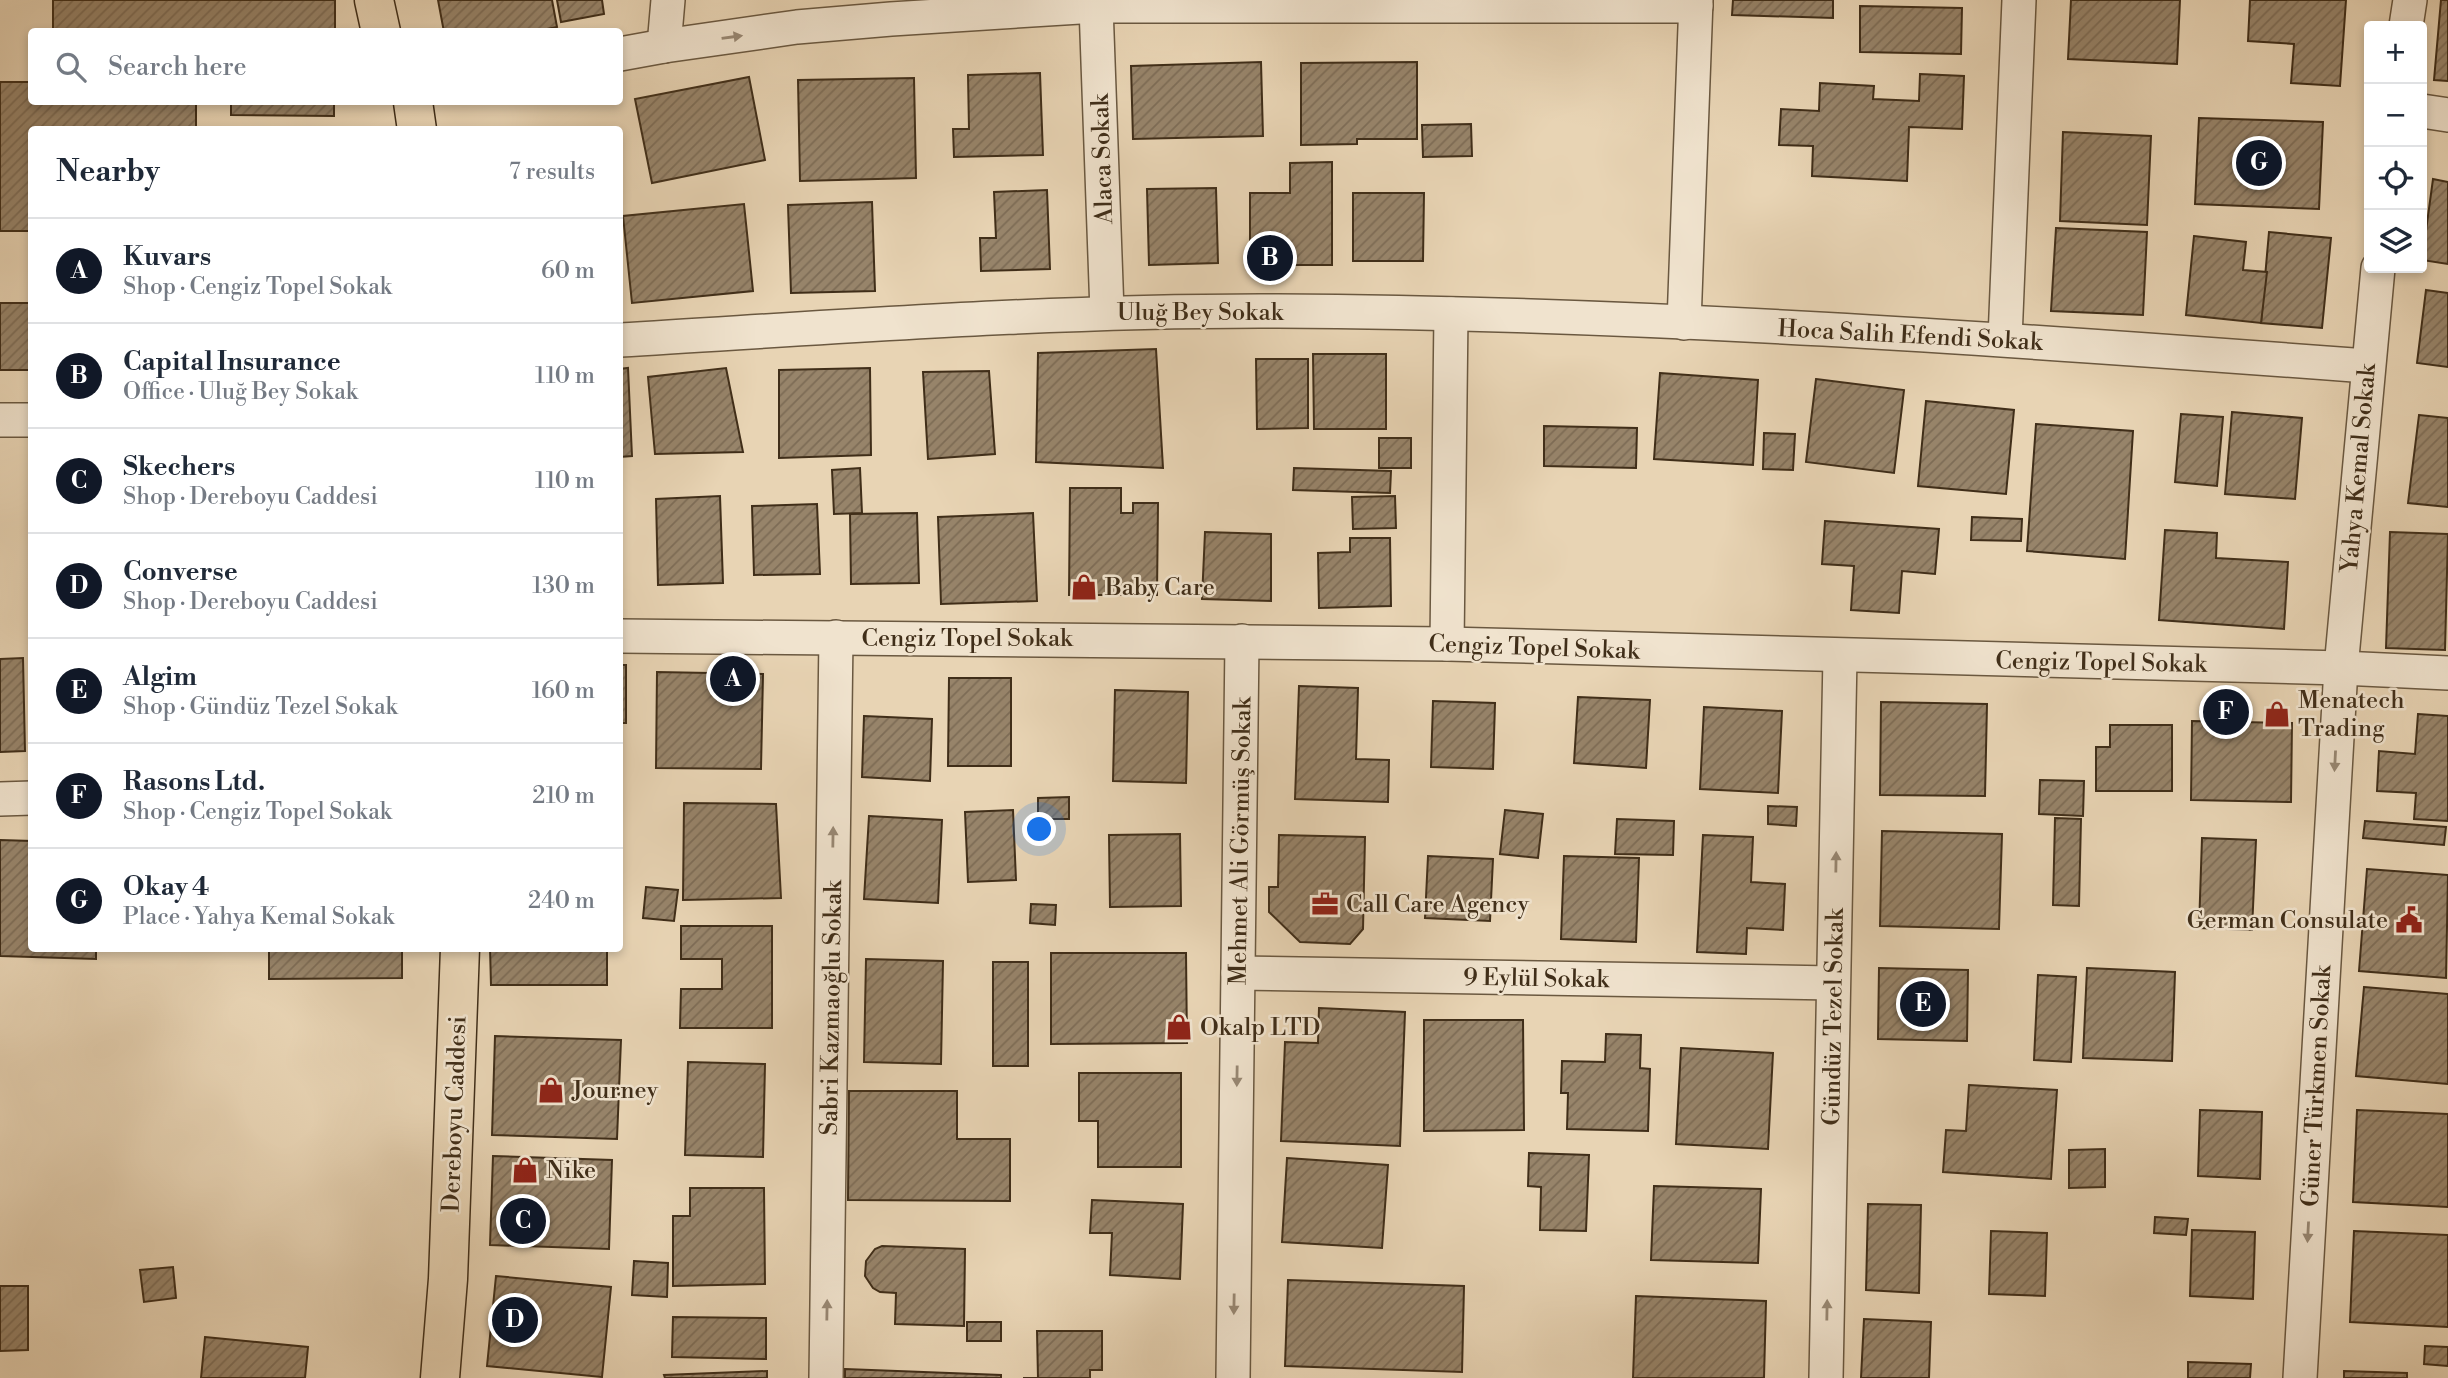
<!DOCTYPE html>
<html lang="en">
<head>
<meta charset="utf-8">
<style>
  :root { --surface:#fff; --page:#f2f2f3; --text:#1f2937; --muted:#747a83; --line:#e0e1e3; --accent:#111827 }
  body { margin:0; font-family:"Libre Bodoni",serif; background:var(--page); color:var(--text) }
  .controls { position:absolute; right:21px; top:21px; display:grid; overflow:hidden; border-radius:7px; box-shadow:0 4px 10px #0003 }
  .controls button { width:63px; height:63px; display:grid; place-items:center; padding:0; border:0; border-bottom:2px solid var(--line); background:var(--surface); color:var(--text); font:35px sans-serif }
  .you { position:absolute; left:1040px; top:830px; width:24px; height:24px; margin:-18px; border:5px solid #fff; border-radius:50%; background:#1a73e8; box-shadow:0 0 0 10px #1a73e833 }
  .badge { display:grid; place-items:center; width:46px; height:46px; border-radius:50%; background:var(--accent); color:#fff; font-size:23px; font-weight:700 }
  .pin { position:absolute; translate:-50% -50%; border:4px solid #fff; box-shadow:0 2px 7px #0006 }
  .list { margin:0; padding:0; list-style:none }
  h2 { display:flex; justify-content:space-between; align-items:center; height:91px; margin:0; padding:0 28px; font-size:30px }
  h2 small { font-size:23px; font-weight:400; color:var(--muted) }
  .list li { display:grid; grid-template-columns:46px 1fr auto; gap:21px; align-items:center; box-sizing:border-box; height:105px; padding:0 28px; border-top:2px solid var(--line) }
  .list b { display:block; font-size:26px; white-space:nowrap }
  .list p { margin:0; font-size:23px; white-space:nowrap; color:var(--muted) }
  .list em { font-size:23px; font-style:normal; color:var(--muted) }
  .icon { flex:none; width:38px; height:38px; fill:none; stroke:currentColor; stroke-width:2; stroke-linecap:round; stroke-linejoin:round }
  .map { position:relative; flex:none; width:2448px; height:1378px; overflow:hidden }
  .search { position:absolute; background:var(--surface); box-shadow:0 4px 10px #0003; left:28px; top:28px; width:595px; height:77px; display:flex; align-items:center; gap:18px; box-sizing:border-box; padding:0 24px; border-radius:7px; color:var(--muted); font-size:26px }
  .panel { position:absolute; background:var(--surface); box-shadow:0 4px 10px #0003; left:28px; top:126px; width:595px; height:826px; border-radius:7px }
  .map>svg:first-child { display:block }
</style>
</head>
<body>
<div class="map">
<svg width="2448" height="1378" viewBox="0 0 2448 1378">
  <defs>
    <pattern id="building-hatch" width="6" height="6" patternUnits="userSpaceOnUse" patternTransform="scale(1.75)"><rect width="6" height="6" fill="#97846a"/><path d="M-1 1l2-2M0 6l6-6M5 7l2-2" fill="none" stroke="#7d6c56"/></pattern>
  </defs>
  <rect width="100%" height="100%" fill="#e8d4b4"/>
  <filter id="stains"><feTurbulence type="fractalNoise" baseFrequency=".00286" numOctaves="4"/><feColorMatrix values="0 0 0 0 .2 0 0 0 0 .09 0 0 0 0 .02 0 0 0 .5 -.17"/></filter>
  <radialGradient id="worn" r=".72"><stop offset=".6" stop-color="#630" stop-opacity="0"/><stop offset="1" stop-color="#630" stop-opacity=".3"/></radialGradient>
  <g fill="url(#building-hatch)" stroke="#402e19" stroke-width="2">
    <rect x="53" y="0" width="282" height="32"/>
    <polygon points="438,0 552,0 557,27 532,32 444,32"/>
    <polygon points="557,0 602,0 604,14 561,22"/>
    <polygon points="1733,0 1833,0 1833,18 1732,15"/>
    <polygon points="2071,0 2180,0 2177,64 2068,59"/>
    <polygon points="2250,0 2346,0 2340,86 2291,83 2294,44 2248,41"/>
    <polygon points="2441,0 2448,0 2448,81 2434,80"/>
    <polygon points="1860,6 1962,8 1961,54 1860,52"/>
    <polygon points="1261,62 1263,136 1133,139 1131,66"/>
    <polygon points="1417,62 1417,139 1357,139 1357,144 1301,145 1301,63"/>
    <polygon points="1040,73 1043,155 954,157 953,129 969,129 968,75"/>
    <polygon points="1920,74 1964,76 1962,129 1909,127 1907,181 1812,176 1813,146 1779,145 1781,109 1819,111 1820,83 1874,86 1873,99 1919,101"/>
    <polygon points="749,77 765,160 652,183 635,99"/>
    <polygon points="914,78 916,178 800,181 798,80"/>
    <polygon points="0,82 32,82 32,102 196,102 196,130 32,130 32,231 0,231"/>
    <polygon points="231,102 334,102 334,116 231,115"/>
    <polygon points="2199,118 2323,122 2319,209 2195,204"/>
    <polygon points="1471,124 1472,156 1423,157 1422,125"/>
    <polygon points="2063,132 2151,136 2147,225 2060,221"/>
    <polygon points="1332,162 1332,265 1250,265 1250,193 1290,193 1290,163"/>
    <polygon points="2433,179 2448,182 2448,264 2422,260"/>
    <polygon points="1216,188 1218,263 1149,265 1147,189"/>
    <polygon points="1047,190 1050,269 981,271 980,238 996,238 994,192"/>
    <polygon points="1353,193 1424,193 1423,261 1353,261"/>
    <polygon points="872,202 875,291 791,293 788,205"/>
    <polygon points="744,204 753,291 632,303 623,216"/>
    <polygon points="2056,228 2147,232 2143,315 2051,311"/>
    <polygon points="2269,232 2331,238 2322,328 2261,323"/>
    <polygon points="2194,236 2246,242 2243,270 2267,272 2261,323 2186,315"/>
    <polygon points="2426,290 2448,293 2448,367 2417,363"/>
    <rect x="0" y="303" width="32" height="67"/>
    <polygon points="1156,349 1163,468 1036,462 1038,353"/>
    <polygon points="1313,354 1386,354 1386,429 1314,429"/>
    <polygon points="1256,359 1308,359 1308,428 1257,429"/>
    <polygon points="628,368 632,456 620,457 620,369"/>
    <polygon points="726,368 743,452 655,454 648,377"/>
    <polygon points="870,368 871,455 779,458 779,370"/>
    <polygon points="989,371 995,454 928,459 923,372"/>
    <polygon points="1660,373 1758,380 1753,465 1654,459"/>
    <polygon points="1816,379 1904,390 1894,473 1806,462"/>
    <polygon points="1926,401 2014,410 2006,494 1918,486"/>
    <polygon points="2232,412 2302,418 2295,499 2225,494"/>
    <polygon points="2181,414 2223,417 2217,486 2175,482"/>
    <polygon points="2419,415 2448,418 2448,507 2408,503"/>
    <polygon points="2036,424 2133,431 2125,559 2027,551"/>
    <polygon points="1544,426 1637,428 1636,468 1544,466"/>
    <polygon points="1764,433 1795,434 1793,470 1763,469"/>
    <rect x="1379" y="438" width="32" height="30"/>
    <polygon points="860,468 862,513 834,514 832,470"/>
    <polygon points="1294,468 1391,471 1390,493 1293,490"/>
    <polygon points="1070,488 1121,488 1121,513 1133,513 1133,503 1158,503 1157,595 1069,595"/>
    <polygon points="720,496 723,583 658,585 656,499"/>
    <polygon points="1395,496 1396,528 1353,529 1352,497"/>
    <polygon points="817,504 820,574 754,575 752,506"/>
    <polygon points="917,513 919,583 851,584 850,514"/>
    <polygon points="1033,513 1037,601 941,604 938,517"/>
    <polygon points="1972,517 2022,519 2021,541 1971,540"/>
    <polygon points="1825,521 1939,529 1935,574 1902,571 1899,613 1851,610 1854,566 1822,564"/>
    <polygon points="2165,530 2217,533 2216,558 2288,562 2284,629 2159,620"/>
    <polygon points="1205,532 1271,534 1271,601 1202,599"/>
    <polygon points="2390,532 2448,534 2445,650 2386,648"/>
    <polygon points="1350,538 1390,538 1391,606 1319,608 1318,553 1350,552"/>
    <polygon points="23,658 25,751 0,752 0,659"/>
    <rect x="620" y="665" width="6" height="58"/>
    <polygon points="657,672 763,674 761,769 656,768"/>
    <polygon points="949,678 1011,678 1011,766 948,766"/>
    <polygon points="1299,686 1358,688 1356,759 1389,760 1388,802 1295,799"/>
    <polygon points="1115,690 1188,692 1186,783 1113,781"/>
    <polygon points="1578,697 1650,700 1646,768 1574,763"/>
    <polygon points="1433,701 1495,703 1493,769 1431,767"/>
    <polygon points="1881,702 1987,704 1985,796 1880,795"/>
    <polygon points="1704,707 1782,711 1778,793 1700,789"/>
    <polygon points="2418,714 2448,716 2448,821 2414,819 2416,793 2377,791 2379,751 2415,754"/>
    <polygon points="864,716 932,719 930,781 862,777"/>
    <polygon points="2192,721 2292,723 2291,802 2191,800"/>
    <polygon points="2110,725 2172,725 2172,791 2096,791 2096,747 2110,747"/>
    <polygon points="2040,780 2084,781 2083,816 2039,814"/>
    <polygon points="1069,797 1069,819 1038,819 1038,798"/>
    <polygon points="684,803 776,804 781,898 683,900"/>
    <polygon points="1768,806 1797,807 1796,826 1768,824"/>
    <polygon points="1013,810 1016,880 968,882 965,812"/>
    <polygon points="1505,810 1543,814 1538,858 1500,854"/>
    <polygon points="869,816 942,820 938,903 864,899"/>
    <polygon points="2055,818 2081,819 2079,906 2053,905"/>
    <polygon points="1617,819 1674,821 1673,855 1615,854"/>
    <polygon points="2365,821 2446,827 2444,845 2363,838"/>
    <polygon points="1882,831 2002,834 1999,929 1880,926"/>
    <polygon points="1180,834 1181,906 1110,907 1109,835"/>
    <polygon points="1279,835 1365,837 1363,929 1350,944 1300,942 1269,912 1269,887 1278,887"/>
    <polygon points="1703,835 1753,837 1751,882 1785,884 1783,930 1747,928 1746,954 1697,952"/>
    <polygon points="2202,838 2256,840 2252,930 2199,928"/>
    <polygon points="0,840 32,841 32,948 96,948 96,959 0,956"/>
    <polygon points="1428,856 1493,859 1490,921 1425,918"/>
    <polygon points="1564,856 1639,858 1636,942 1561,939"/>
    <polygon points="2367,869 2448,875 2446,978 2359,971"/>
    <polygon points="646,887 678,890 674,921 643,918"/>
    <polygon points="1031,904 1056,905 1055,925 1030,923"/>
    <polygon points="681,926 772,926 772,1028 680,1028 681,989 722,989 722,959 681,959"/>
    <polygon points="136,948 221,948 221,950"/>
    <polygon points="269,948 402,948 402,978 269,979"/>
    <polygon points="490,948 607,948 607,985 491,985"/>
    <polygon points="1051,953 1186,953 1187,1043 1051,1044"/>
    <polygon points="866,959 943,961 941,1064 864,1062"/>
    <rect x="993" y="962" width="35" height="104"/>
    <polygon points="1879,968 1968,970 1967,1041 1878,1039"/>
    <polygon points="2087,968 2175,972 2172,1061 2083,1058"/>
    <polygon points="2038,975 2076,977 2071,1062 2034,1060"/>
    <polygon points="2364,987 2448,994 2448,1084 2356,1076"/>
    <polygon points="1319,1008 1405,1012 1400,1146 1281,1141 1285,1042 1318,1043"/>
    <polygon points="1424,1020 1523,1020 1524,1130 1424,1131"/>
    <polygon points="1606,1034 1641,1035 1640,1068 1650,1069 1648,1131 1567,1129 1568,1093 1561,1093 1562,1061 1605,1062"/>
    <polygon points="495,1036 621,1040 617,1139 492,1135"/>
    <polygon points="1681,1048 1773,1053 1768,1149 1676,1144"/>
    <polygon points="688,1062 765,1064 763,1157 685,1155"/>
    <polygon points="1079,1073 1181,1073 1181,1167 1098,1167 1098,1121 1079,1121"/>
    <polygon points="1969,1085 2057,1090 2051,1179 1943,1172 1946,1130 1966,1131"/>
    <polygon points="849,1091 957,1091 957,1139 1010,1139 1010,1201 848,1200"/>
    <polygon points="2200,1110 2262,1112 2260,1179 2198,1176"/>
    <polygon points="2357,1110 2448,1114 2448,1207 2353,1202"/>
    <polygon points="2105,1149 2105,1187 2069,1188 2069,1150"/>
    <polygon points="1529,1153 1589,1155 1586,1231 1540,1230 1541,1187 1528,1186"/>
    <polygon points="493,1156 612,1160 609,1249 490,1245"/>
    <polygon points="1287,1158 1388,1165 1382,1248 1282,1242"/>
    <polygon points="1654,1186 1761,1189 1758,1263 1651,1260"/>
    <polygon points="690,1188 764,1188 765,1284 673,1286 673,1216 690,1216"/>
    <polygon points="1092,1200 1183,1204 1180,1279 1110,1275 1112,1233 1090,1233"/>
    <polygon points="1868,1204 1921,1205 1919,1293 1866,1290"/>
    <polygon points="2155,1217 2188,1219 2186,1235 2154,1233"/>
    <polygon points="2192,1230 2255,1232 2253,1299 2190,1296"/>
    <polygon points="1991,1231 2047,1233 2045,1296 1989,1294"/>
    <polygon points="2354,1231 2448,1235 2448,1327 2350,1322"/>
    <polygon points="882,1246 965,1249 964,1326 895,1324 896,1293 880,1292 873,1288 865,1276 866,1261 875,1249"/>
    <polygon points="634,1261 668,1263 667,1297 632,1295"/>
    <polygon points="173,1267 176,1298 144,1302 140,1270"/>
    <polygon points="496,1276 611,1287 602,1377 487,1366"/>
    <polygon points="1288,1280 1464,1286 1462,1372 1285,1366"/>
    <polygon points="0,1286 28,1286 28,1350 0,1351"/>
    <polygon points="1636,1296 1766,1301 1764,1378 1633,1378"/>
    <polygon points="673,1317 766,1318 766,1359 672,1357"/>
    <polygon points="1864,1319 1931,1322 1929,1378 1861,1378"/>
    <rect x="967" y="1322" width="34" height="19"/>
    <polygon points="1037,1331 1102,1331 1102,1370 1090,1370 1090,1378 1023,1378 1038,1378"/>
    <polygon points="205,1337 308,1347 305,1378 201,1378"/>
    <polygon points="2425,1346 2448,1347 2448,1366 2424,1364"/>
    <polygon points="2188,1362 2251,1364 2250,1378 2188,1378"/>
    <polygon points="845,1369 1001,1375 1001,1378 845,1378"/>
    <polygon points="767,1371 767,1378 665,1378 664,1375"/>
    <polygon points="2344,1371 2407,1373 2407,1378 2344,1378"/>
  </g>
  <g fill="none" stroke-linecap="round" stroke-linejoin="round">
    <g stroke="#6a5840" stroke-width="36">
      <g id="street">
        <polyline points="1096,6 1107,312"/>
        <polyline points="2406,26 2410,0"/>
        <polyline points="664,46 668,0"/>
        <polyline points="620,54 664,46 797,27 891,19 1096,6 1696,6"/>
        <polyline points="2422,111 2448,115"/>
        <polyline points="1684,323 1696,0"/>
        <polyline points="2005,339 2019,0"/>
        <path d="M620 340C839 327 1059 310 1278 311 1642 313 2005 339 2367 366"/>
        <polyline points="0,420 32,420"/>
        <polyline points="620,636 1447,644 2341,668 2448,673"/>
        <polyline points="1447,644 1451,314"/>
        <polyline points="0,799 32,798"/>
        <polyline points="1238,973 1833,983"/>
        <polyline points="826,1378 836,637"/>
        <polyline points="1233,1378 1242,641"/>
        <polyline points="1826,1378 1840,656"/>
        <polyline points="2300,1378 2341,668 2378,268"/>
      </g>
    </g>
    <g stroke="#402e19" stroke-width="41">
      <g id="primary">
        <polyline points="374,0 381,32"/>
        <polyline points="413,102 417,130"/>
        <polyline points="440,1378 448,1279 460,948"/>
      </g>
    </g>
    <use href="#street" stroke="#f0e3ce" stroke-width="33"/>
    <use href="#primary" stroke="#e8d4b4" stroke-width="38"/>
  </g>
  <defs><path id="oneway-solid" d="M-6-.8H1V-3.2L6.5 0L1 3.2V.8H-6Z" transform="scale(1.75)"/></defs>
  <g fill="#988874">
    <use href="#oneway-solid" transform="translate(732 37) rotate(-8)"/>
    <use href="#oneway-solid" transform="translate(2335 761) rotate(93)"/>
    <use href="#oneway-solid" transform="translate(833 837) rotate(-89)"/>
    <use href="#oneway-solid" transform="translate(1836 862) rotate(-89)"/>
    <use href="#oneway-solid" transform="translate(1237 1076) rotate(91)"/>
    <use href="#oneway-solid" transform="translate(2308 1232) rotate(93)"/>
    <use href="#oneway-solid" transform="translate(1234 1304) rotate(91)"/>
    <use href="#oneway-solid" transform="translate(827 1310) rotate(-89)"/>
    <use href="#oneway-solid" transform="translate(1827 1310) rotate(-89)"/>
  </g>
  <defs>
    <g id="shop-bare" transform="scale(2.1)"><path d="M-5-2.5h2.3a2.7 3.5 0 0 1 5.4 0H5L5.5 6h-11ZM-1.5-2.5h3a1.5 2.3 0 0 0-3 0Z" fill="#8f2418" stroke="#f0e3ce" stroke-width="2.5" paint-order="stroke"/></g>
    <g id="office-bare" transform="scale(2.1)"><path d="M-6-3h4V-5.5h4V-3h4V5H-6ZM-1-4.5V-3h2v-1.5ZM-6 0V1H6V0Z" fill="#8f2418" stroke="#f0e3ce" stroke-width="2.5" paint-order="stroke"/></g>
    <g id="civic-bare" transform="scale(2.1)"><path d="M-.6-6.5H3V-4.5H.6V-3L4-1V1h2V6H-6V1h2V-1L-.6-3ZM-1.2 2.5V6h2.4V2.5Z" fill="#8f2418" stroke="#f0e3ce" stroke-width="2.5" paint-order="stroke"/></g>
  </defs>
  <g fill-rule="evenodd">
    <use href="#shop-bare" x="1084" y="587"/>
    <use href="#shop-bare" x="2277" y="714"/>
    <use href="#office-bare" x="1325" y="904"/>
    <use href="#civic-bare" x="2409" y="920"/>
    <use href="#shop-bare" x="1179" y="1027"/>
    <use href="#shop-bare" x="551" y="1090"/>
    <use href="#shop-bare" x="525" y="1170"/>
  </g>
  <g text-anchor="middle" stroke-width="5" stroke-linejoin="round" paint-order="stroke">
    <g font-size="24" fill="#402e19" stroke="#f0e3ce">
      <text transform="translate(1102 159) rotate(-92)" y="8">Alaca Sokak</text>
      <text x="1200" y="320">Uluğ Bey Sokak</text>
      <text transform="translate(1910 335) rotate(3)" y="8">Hoca Salih Efendi Sokak</text>
      <text transform="translate(2358 468) rotate(-85)" y="8">Yahya Kemal Sokak</text>
      <text x="967" y="646">Cengiz Topel Sokak</text>
      <text transform="translate(1534 647) rotate(2)" y="8">Cengiz Topel Sokak</text>
      <text transform="translate(2101 662) rotate(1)" y="8">Cengiz Topel Sokak</text>
      <text transform="translate(1240 841) rotate(-89)" y="8">Mehmet Ali Görmüş Sokak</text>
      <text transform="translate(1536 978) rotate(1)" y="8">9 Eylül Sokak</text>
      <text transform="translate(831 1008) rotate(-89)" y="8">Sabri Kazmaoğlu Sokak</text>
      <text transform="translate(1833 1017) rotate(-89)" y="8">Gündüz Tezel Sokak</text>
      <text transform="translate(2316 1086) rotate(-87)" y="8">Güner Türkmen Sokak</text>
      <text transform="translate(454 1114) rotate(-88)" y="8">Dereboyu Caddesi</text>
    </g>
    <g font-size="24" fill="#402e19" stroke="#f0e3ce" text-anchor="start">
      <text x="1105" y="595">Baby Care</text>
      <text x="2298" y="708">Menatech<tspan x="2298" dy="28">Trading</tspan></text>
      <text x="1346" y="912">Call Care Agency</text>
      <text x="2388" y="928" text-anchor="end">German Consulate</text>
      <text x="1200" y="1035">Okalp LTD</text>
      <text x="572" y="1098">Journey</text>
      <text x="546" y="1178">Nike</text>
    </g>
  </g>
  <rect width="100%" height="100%" filter="url(#stains)"/>
  <rect width="100%" height="100%" fill="url(#worn)"/>
</svg>
<div class="controls">
<button>+</button>
<button>−</button>
<button><svg class="icon" aria-label="locate" viewBox="0 0 24 24"><circle cx="12" cy="12" r="6"/><path d="M12 2v4M12 18v4M2 12h4M18 12h4"/></svg></button>
<button><svg class="icon" aria-label="layers" viewBox="0 0 24 24"><path d="M12 4l9 5-9 5-9-5zM3 14l9 5 9-5"/></svg></button>
</div>
<div class="you"></div>
<div class="pin badge" style="left:733px;top:679px">A</div>
<div class="pin badge" style="left:1270px;top:258px">B</div>
<div class="pin badge" style="left:523px;top:1221px">C</div>
<div class="pin badge" style="left:515px;top:1320px">D</div>
<div class="pin badge" style="left:1923px;top:1004px">E</div>
<div class="pin badge" style="left:2226px;top:712px">F</div>
<div class="pin badge" style="left:2259px;top:163px">G</div>
<div class="search"><svg class="icon" aria-label="search" viewBox="0 0 24 24"><circle cx="10" cy="10" r="6"/><path d="M15 15l6 6"/></svg>Search here</div>
<section class="panel">
<h2>Nearby<small>7 results</small></h2>
<ul class="list">
<li><span class="badge">A</span><div><b>Kuvars</b><p>Shop · Cengiz Topel Sokak</p></div><em>60 m</em></li>
<li><span class="badge">B</span><div><b>Capital Insurance</b><p>Office · Uluğ Bey Sokak</p></div><em>110 m</em></li>
<li><span class="badge">C</span><div><b>Skechers</b><p>Shop · Dereboyu Caddesi</p></div><em>110 m</em></li>
<li><span class="badge">D</span><div><b>Converse</b><p>Shop · Dereboyu Caddesi</p></div><em>130 m</em></li>
<li><span class="badge">E</span><div><b>Algim</b><p>Shop · Gündüz Tezel Sokak</p></div><em>160 m</em></li>
<li><span class="badge">F</span><div><b>Rasons Ltd.</b><p>Shop · Cengiz Topel Sokak</p></div><em>210 m</em></li>
<li><span class="badge">G</span><div><b>Okay 4</b><p>Place · Yahya Kemal Sokak</p></div><em>240 m</em></li>
</ul>
</section>
</div>
</body>
</html>
